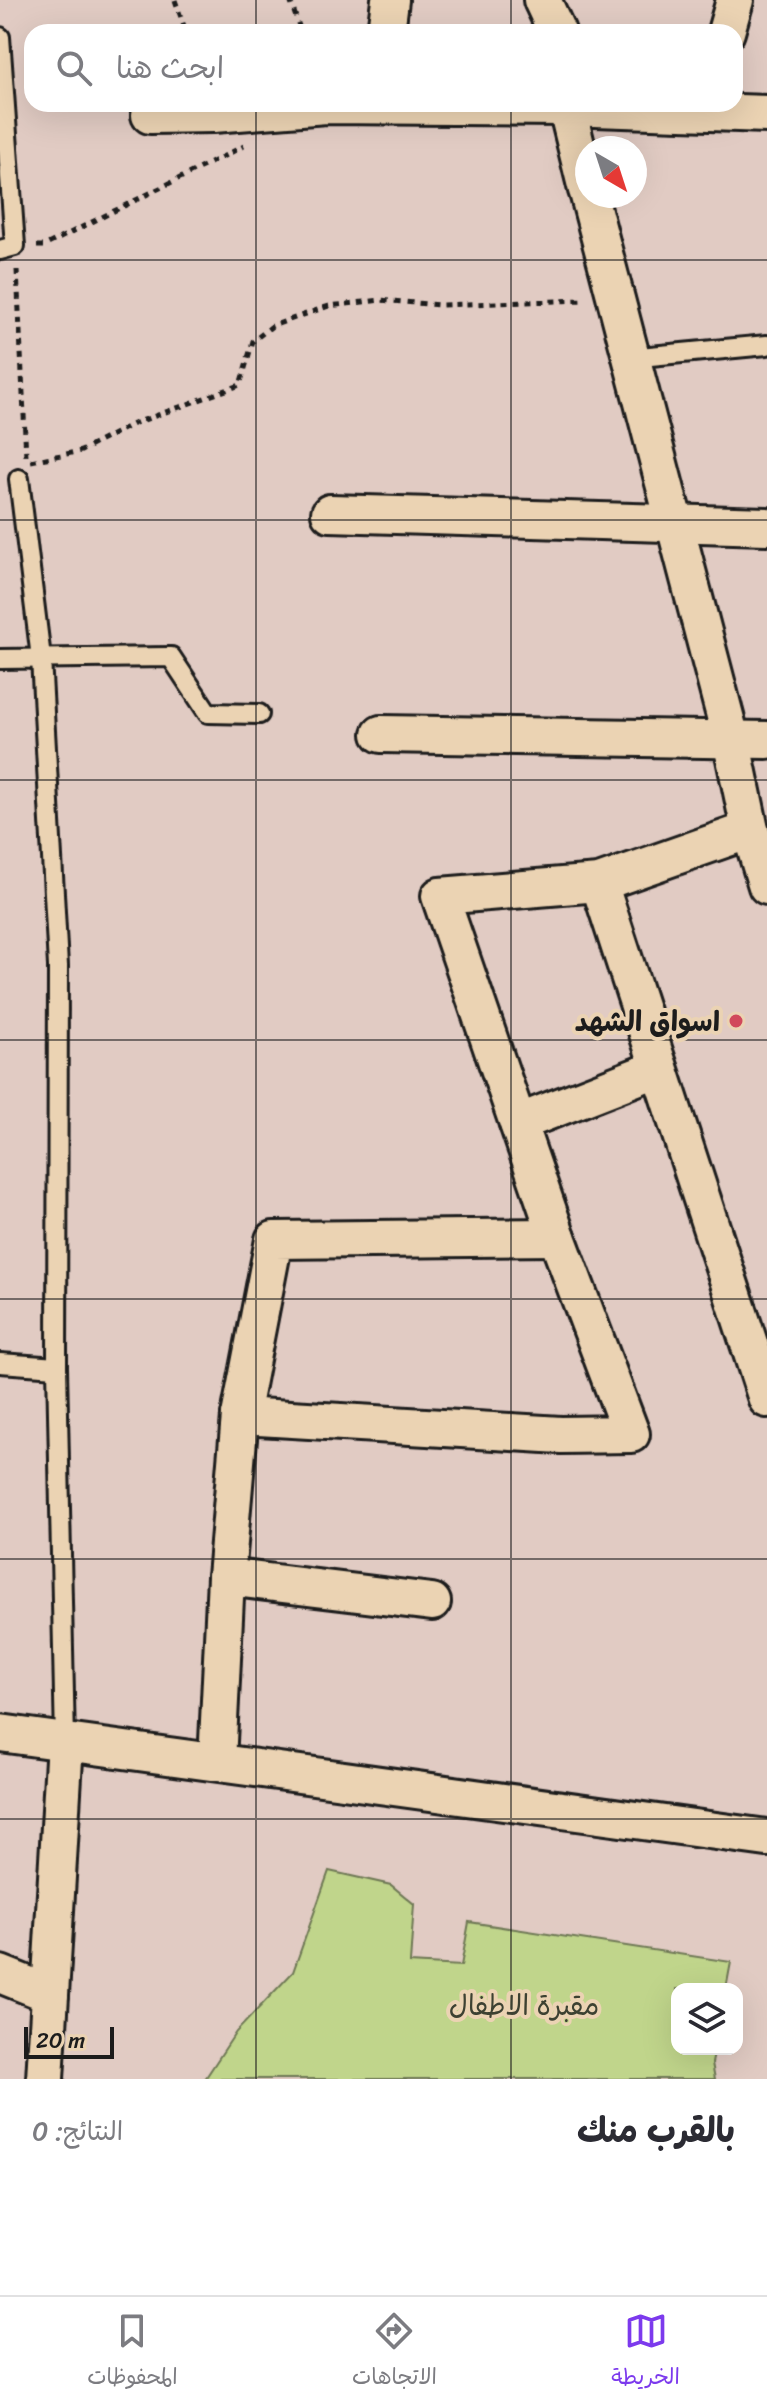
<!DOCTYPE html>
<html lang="ar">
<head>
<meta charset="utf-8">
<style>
  :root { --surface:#fff; --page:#f7f7f7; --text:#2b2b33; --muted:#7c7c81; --line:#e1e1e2; --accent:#7c3aed }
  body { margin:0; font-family:Sriracha,"Playpen Sans Arabic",sans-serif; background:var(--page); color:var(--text); direction:rtl }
  .controls { position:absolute; right:24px; bottom:24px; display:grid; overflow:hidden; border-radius:16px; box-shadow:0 8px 32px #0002 }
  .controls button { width:72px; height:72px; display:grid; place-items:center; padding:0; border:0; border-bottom:2px solid var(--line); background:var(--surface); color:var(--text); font:40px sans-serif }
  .compass { position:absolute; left:575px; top:136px; width:72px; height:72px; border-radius:50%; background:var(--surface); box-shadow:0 8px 32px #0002; rotate:141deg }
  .scale { position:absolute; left:24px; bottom:20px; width:90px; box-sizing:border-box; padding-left:8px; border:4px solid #1c1c1c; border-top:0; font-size:22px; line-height:28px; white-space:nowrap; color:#1c1c1c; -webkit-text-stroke:6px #ebd3b3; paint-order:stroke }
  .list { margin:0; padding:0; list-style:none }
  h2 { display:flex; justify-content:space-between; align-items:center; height:104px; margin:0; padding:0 32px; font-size:34px }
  h2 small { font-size:26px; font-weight:400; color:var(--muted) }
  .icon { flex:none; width:44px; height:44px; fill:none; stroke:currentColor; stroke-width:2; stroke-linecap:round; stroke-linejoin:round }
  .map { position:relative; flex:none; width:767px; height:2079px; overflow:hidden; direction:ltr }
  .search { position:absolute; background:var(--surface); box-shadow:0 8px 32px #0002; left:24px; right:24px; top:24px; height:88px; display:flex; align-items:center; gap:20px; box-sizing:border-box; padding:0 28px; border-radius:24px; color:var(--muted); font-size:30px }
  .sheet { height:216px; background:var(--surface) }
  nav { display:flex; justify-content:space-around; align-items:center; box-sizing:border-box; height:112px; border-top:2px solid var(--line); background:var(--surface); font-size:22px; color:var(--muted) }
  nav a { display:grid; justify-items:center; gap:4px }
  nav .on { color:var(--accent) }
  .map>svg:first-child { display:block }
</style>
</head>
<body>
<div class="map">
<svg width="767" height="2079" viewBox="0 0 767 2079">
  <rect width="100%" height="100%" fill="#e1cbc3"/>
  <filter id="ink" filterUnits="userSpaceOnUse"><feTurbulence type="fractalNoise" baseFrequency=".0125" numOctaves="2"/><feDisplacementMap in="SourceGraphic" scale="16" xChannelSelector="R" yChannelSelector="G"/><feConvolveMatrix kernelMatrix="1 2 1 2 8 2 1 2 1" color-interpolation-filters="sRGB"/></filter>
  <g filter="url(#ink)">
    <polygon fill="#c0d58b" stroke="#6e7854" stroke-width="2" points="329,1871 391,1885 414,1904 410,1963 461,1966 469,1922 731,1962 726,1989 677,1989 677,2049 715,2049 712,2063 715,2079 205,2079 236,2032 293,1972"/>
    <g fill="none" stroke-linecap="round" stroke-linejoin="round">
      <g stroke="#1c1c1c" stroke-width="24">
        <g id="lane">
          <polyline points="0,37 15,246 0,250"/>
          <polyline points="629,358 767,345"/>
          <polyline points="19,479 41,658 58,966 57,1367 65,1742"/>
          <polyline points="0,659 171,657 208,713 259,714"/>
          <polyline points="0,1363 57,1367"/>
        </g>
      </g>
      <g stroke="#1c1c1c" stroke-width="42">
        <g id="street">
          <polyline points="542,0 557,32"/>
          <polyline points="386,32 390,0"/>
          <polyline points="726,32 735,0"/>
          <polyline points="566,104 587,190"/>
          <polyline points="150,115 213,114 326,105 566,107 767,114"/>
          <polyline points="589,196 731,739 750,830 767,886"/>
          <polyline points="330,513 767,526"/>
          <polyline points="381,734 767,740"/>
          <polyline points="599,883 767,1399"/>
          <polyline points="518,1123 659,1068"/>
          <polyline points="240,1416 561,1435 631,1434 557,1237 440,896 599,883 750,830"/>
          <polyline points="226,1577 432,1602"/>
          <polyline points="0,1733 767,1838"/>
          <polyline points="217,1762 226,1577 240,1416 274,1240 557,1237"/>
          <polyline points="0,1974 50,1994"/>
          <polyline points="45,2079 65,1742"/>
        </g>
      </g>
      <g stroke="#1c1c1c" stroke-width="5" stroke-dasharray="6 6" stroke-linecap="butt">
        <polyline points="175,0 186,32"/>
        <polyline points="290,0 301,32"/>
        <polyline points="37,246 44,246 244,146"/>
        <polyline points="17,270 26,456"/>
        <polyline points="31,461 81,451 133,424 240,385 253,341 272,326 329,306 381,300 439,305 585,300"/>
      </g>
      <use href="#lane" stroke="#ebd3b3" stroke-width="18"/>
      <use href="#street" stroke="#ebd3b3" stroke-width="36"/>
    </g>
  </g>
  <path fill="none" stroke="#1c1c1c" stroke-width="2" stroke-opacity="0.55" d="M256 0V32M511 0V32M256 104V2079M511 104V2079M0 260H767M0 520H767M0 780H767M0 1040H767M0 1299H767M0 1559H767M0 1819H767"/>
  <circle fill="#d1495b" stroke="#ebd3b3" stroke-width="3" cx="736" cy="1021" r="8"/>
  <g text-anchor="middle" stroke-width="8" stroke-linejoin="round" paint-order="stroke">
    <g font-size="28" font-weight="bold" fill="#1c1c1c" stroke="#ebd3b3" text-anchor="end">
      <text x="720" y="1031">اسواق الشهد</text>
    </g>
    <g font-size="28" fill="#3d4132" stroke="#ebd3b3">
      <text x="524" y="2015">مقبرة الاطفال</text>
    </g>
  </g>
</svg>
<div class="controls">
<button><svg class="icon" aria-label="layers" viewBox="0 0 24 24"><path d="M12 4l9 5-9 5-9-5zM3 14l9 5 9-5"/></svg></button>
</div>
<svg class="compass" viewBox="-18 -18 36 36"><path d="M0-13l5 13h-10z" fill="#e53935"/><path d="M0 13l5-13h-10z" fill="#7c7c81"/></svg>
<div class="scale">20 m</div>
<div class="search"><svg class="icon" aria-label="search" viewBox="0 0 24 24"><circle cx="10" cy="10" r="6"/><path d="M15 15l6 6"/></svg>ابحث هنا</div>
</div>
<section class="sheet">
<h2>بالقرب منك<small>النتائج: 0</small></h2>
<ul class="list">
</ul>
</section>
<nav>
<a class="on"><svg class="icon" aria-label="map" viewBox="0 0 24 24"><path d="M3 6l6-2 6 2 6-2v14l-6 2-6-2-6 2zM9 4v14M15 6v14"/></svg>الخريطة</a>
<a><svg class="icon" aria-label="directions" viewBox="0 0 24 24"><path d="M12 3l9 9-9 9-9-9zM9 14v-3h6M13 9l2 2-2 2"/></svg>الاتجاهات</a>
<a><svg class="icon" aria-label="saved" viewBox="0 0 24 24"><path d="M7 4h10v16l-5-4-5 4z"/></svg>المحفوظات</a>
</nav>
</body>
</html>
